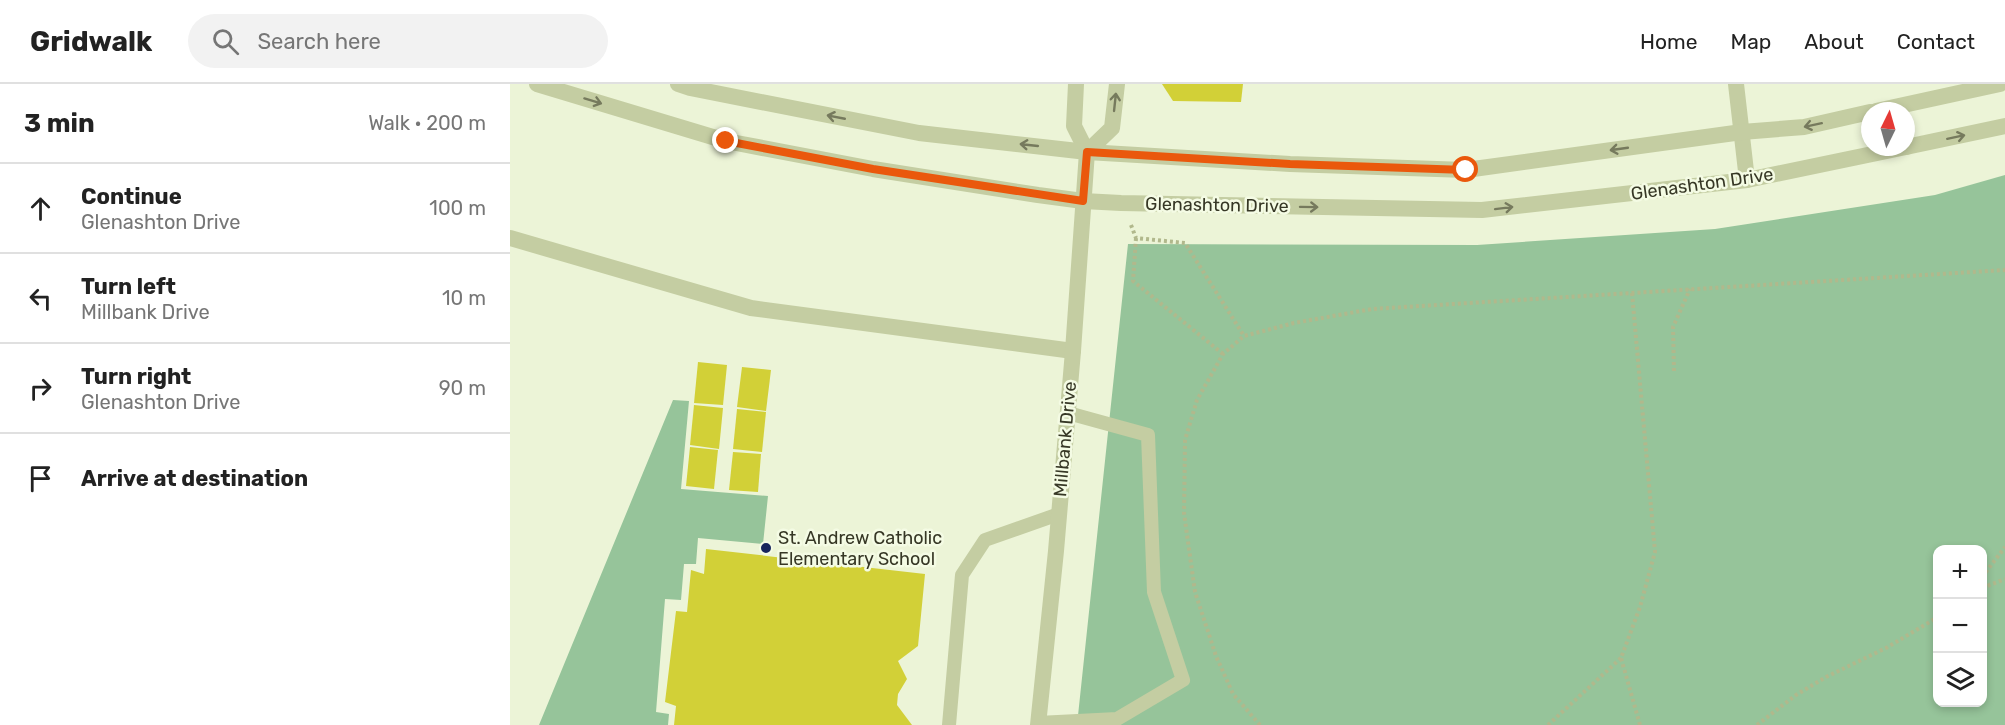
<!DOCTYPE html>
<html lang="en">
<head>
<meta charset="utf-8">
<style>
  :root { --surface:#fff; --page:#f2f2f2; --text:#222; --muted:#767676; --line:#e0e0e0 }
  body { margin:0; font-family:Rubik,sans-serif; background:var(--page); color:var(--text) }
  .controls { position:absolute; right:18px; bottom:18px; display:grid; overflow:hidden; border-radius:12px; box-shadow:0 3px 9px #0003 }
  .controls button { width:54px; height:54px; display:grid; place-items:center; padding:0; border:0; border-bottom:2px solid var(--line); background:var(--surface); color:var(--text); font:30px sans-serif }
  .compass { position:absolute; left:1351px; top:18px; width:54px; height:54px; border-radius:50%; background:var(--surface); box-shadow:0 3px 9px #0003; rotate:5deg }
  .stop { position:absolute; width:18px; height:18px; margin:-14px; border:4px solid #ea580c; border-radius:50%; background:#fff }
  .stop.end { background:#ea580c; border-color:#fff; box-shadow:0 2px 6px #0008 }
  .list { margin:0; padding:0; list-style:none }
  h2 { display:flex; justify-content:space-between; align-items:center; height:78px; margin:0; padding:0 24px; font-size:26px }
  h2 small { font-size:20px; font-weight:400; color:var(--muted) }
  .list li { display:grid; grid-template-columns:39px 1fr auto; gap:18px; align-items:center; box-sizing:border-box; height:90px; padding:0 24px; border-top:2px solid var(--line) }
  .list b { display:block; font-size:22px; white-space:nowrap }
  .list p { margin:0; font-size:20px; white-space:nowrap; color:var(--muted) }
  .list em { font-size:20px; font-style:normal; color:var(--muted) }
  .icon { flex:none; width:33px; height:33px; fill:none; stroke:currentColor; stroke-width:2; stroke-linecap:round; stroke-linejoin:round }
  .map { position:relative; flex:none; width:1495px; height:641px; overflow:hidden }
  header { display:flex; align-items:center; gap:36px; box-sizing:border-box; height:84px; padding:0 30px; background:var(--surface); border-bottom:2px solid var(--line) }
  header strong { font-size:28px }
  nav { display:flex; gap:33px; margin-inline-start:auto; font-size:21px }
  .search { width:420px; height:54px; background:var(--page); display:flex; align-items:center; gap:15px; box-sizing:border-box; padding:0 21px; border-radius:33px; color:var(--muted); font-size:22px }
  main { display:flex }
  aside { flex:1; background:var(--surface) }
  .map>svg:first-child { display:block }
</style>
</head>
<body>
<header>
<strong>Gridwalk</strong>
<div class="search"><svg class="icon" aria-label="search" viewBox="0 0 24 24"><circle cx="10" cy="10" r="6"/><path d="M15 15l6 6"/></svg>Search here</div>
<nav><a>Home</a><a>Map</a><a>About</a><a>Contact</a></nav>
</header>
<main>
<aside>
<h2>3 min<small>Walk · 200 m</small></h2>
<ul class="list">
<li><svg class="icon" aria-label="ahead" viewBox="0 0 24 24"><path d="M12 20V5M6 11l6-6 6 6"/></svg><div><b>Continue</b><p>Glenashton Drive</p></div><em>100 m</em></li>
<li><svg class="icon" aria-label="left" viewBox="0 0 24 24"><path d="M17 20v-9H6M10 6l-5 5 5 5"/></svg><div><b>Turn left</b><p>Millbank Drive</p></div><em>10 m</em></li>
<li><svg class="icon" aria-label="right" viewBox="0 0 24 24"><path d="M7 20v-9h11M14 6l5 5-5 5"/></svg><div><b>Turn right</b><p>Glenashton Drive</p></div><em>90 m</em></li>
<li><svg class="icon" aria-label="arrive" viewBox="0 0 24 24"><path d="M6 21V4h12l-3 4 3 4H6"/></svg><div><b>Arrive at destination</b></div></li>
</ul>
</aside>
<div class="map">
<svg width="1495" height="641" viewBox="0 0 1495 641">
  <rect width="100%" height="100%" fill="#ecf4d7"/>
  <g fill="#96c49a" fill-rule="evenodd">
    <path d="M1495 91V641H567L618 160 967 161 1205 145 1425 111ZM1428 466H1472V618H1428Z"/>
    <polygon points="163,316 179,317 171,405 258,412 253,460 188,454 186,480 174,480 171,516 155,515 146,628 159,630 158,641 29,641"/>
  </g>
  <g fill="#d2d037">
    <polygon points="652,0 733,0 731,18 663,17"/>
    <polygon points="188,278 217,281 213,321 184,319"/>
    <polygon points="232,283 261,286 256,327 227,323"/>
    <polygon points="184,321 213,324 209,365 180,361"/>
    <polygon points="227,325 256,328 252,368 223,365"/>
    <polygon points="180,363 208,366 204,405 176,402"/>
    <polygon points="223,368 251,370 248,408 219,406"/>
    <polygon points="196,465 415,490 408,562 388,577 397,595 388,610 387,621 402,641 164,641 166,622 155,618 166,527 177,528 181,486 194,490"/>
  </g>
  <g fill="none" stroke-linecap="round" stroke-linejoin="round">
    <g stroke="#b1b88c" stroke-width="4" stroke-dasharray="3 3" stroke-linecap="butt">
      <polyline points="621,141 626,154 675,159 734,252"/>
      <polyline points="626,154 623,197 713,270"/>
      <polyline points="1122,209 1145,468 1130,523 1111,574 1130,641"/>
      <polyline points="1164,287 1163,243 1180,205"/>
      <polyline points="1472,493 1495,463"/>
      <polyline points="1472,504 1495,495"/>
      <polyline points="750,641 723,610 706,572 685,508 674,429 675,356 687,316 713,270 734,252 784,239 862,225 1495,186"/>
      <polyline points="1038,641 1111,574"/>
      <polyline points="1247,641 1286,611 1316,593 1376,564 1428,533"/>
    </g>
    <g stroke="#c4cda2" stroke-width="14">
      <polyline points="528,639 607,635 673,596 644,508 638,351 558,329"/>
      <polyline points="439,641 452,491 475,456 549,430"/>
    </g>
    <g stroke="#c4cda2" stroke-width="16">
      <polyline points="566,0 564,42 577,68"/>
      <polyline points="1226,0 1237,96"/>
      <polyline points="577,68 602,44 607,0"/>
      <polyline points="0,154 241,224 563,267"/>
      <polyline points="528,641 546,467 563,267 577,68"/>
    </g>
    <g stroke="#c4cda2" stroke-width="16">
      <polyline points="27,0 216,57 363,85 528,111 573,117 611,119 972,126 1237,96 1396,63"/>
      <polyline points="168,0 180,4 409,49 577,68 780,80 956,86 1232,48 1294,43 1360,28"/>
      <polyline points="1366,27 1490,0"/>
      <polyline points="1396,63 1495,42"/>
    </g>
  </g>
  <defs><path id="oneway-shaft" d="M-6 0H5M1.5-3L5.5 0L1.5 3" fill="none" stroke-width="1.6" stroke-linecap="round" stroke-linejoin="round" transform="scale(1.5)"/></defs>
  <g stroke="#767a5d">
    <use href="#oneway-shaft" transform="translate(83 17) rotate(17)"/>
    <use href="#oneway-shaft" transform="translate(605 18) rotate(-84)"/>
    <use href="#oneway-shaft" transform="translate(326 33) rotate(-169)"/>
    <use href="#oneway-shaft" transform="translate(1303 41) rotate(168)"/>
    <use href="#oneway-shaft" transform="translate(1446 53) rotate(-12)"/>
    <use href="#oneway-shaft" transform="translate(519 61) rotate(-174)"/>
    <use href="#oneway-shaft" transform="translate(1109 65) rotate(172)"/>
    <use href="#oneway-shaft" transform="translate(799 123) rotate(1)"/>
    <use href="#oneway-shaft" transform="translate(994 124) rotate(-7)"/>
  </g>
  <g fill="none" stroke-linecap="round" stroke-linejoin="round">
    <polyline stroke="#ea580c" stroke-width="8" points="216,57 363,85 573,117 577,68 780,80 956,86"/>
  </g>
  <circle fill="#17245c" stroke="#f4fbe4" stroke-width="2" cx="256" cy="464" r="6"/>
  <g text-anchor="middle" stroke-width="5" stroke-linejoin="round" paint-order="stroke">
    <g font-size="18" fill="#363725" stroke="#f4fbe4">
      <text transform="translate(1192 100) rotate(-8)" y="6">Glenashton Drive</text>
      <text transform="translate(707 121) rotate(1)" y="6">Glenashton Drive</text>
      <text transform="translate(555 355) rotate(-85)" y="6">Millbank Drive</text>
    </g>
    <g font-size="18" fill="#363725" stroke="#f4fbe4" text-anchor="start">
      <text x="268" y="460">St. Andrew Catholic<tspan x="268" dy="21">Elementary School</tspan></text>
    </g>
  </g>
</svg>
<div class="controls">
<button>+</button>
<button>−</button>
<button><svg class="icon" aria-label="layers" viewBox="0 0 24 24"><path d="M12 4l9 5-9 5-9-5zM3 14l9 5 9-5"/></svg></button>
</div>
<svg class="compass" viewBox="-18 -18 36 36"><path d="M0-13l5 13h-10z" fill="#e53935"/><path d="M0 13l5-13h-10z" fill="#767676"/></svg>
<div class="stop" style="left:956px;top:86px"></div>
<div class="stop end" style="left:216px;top:57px"></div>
</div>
</main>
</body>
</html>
